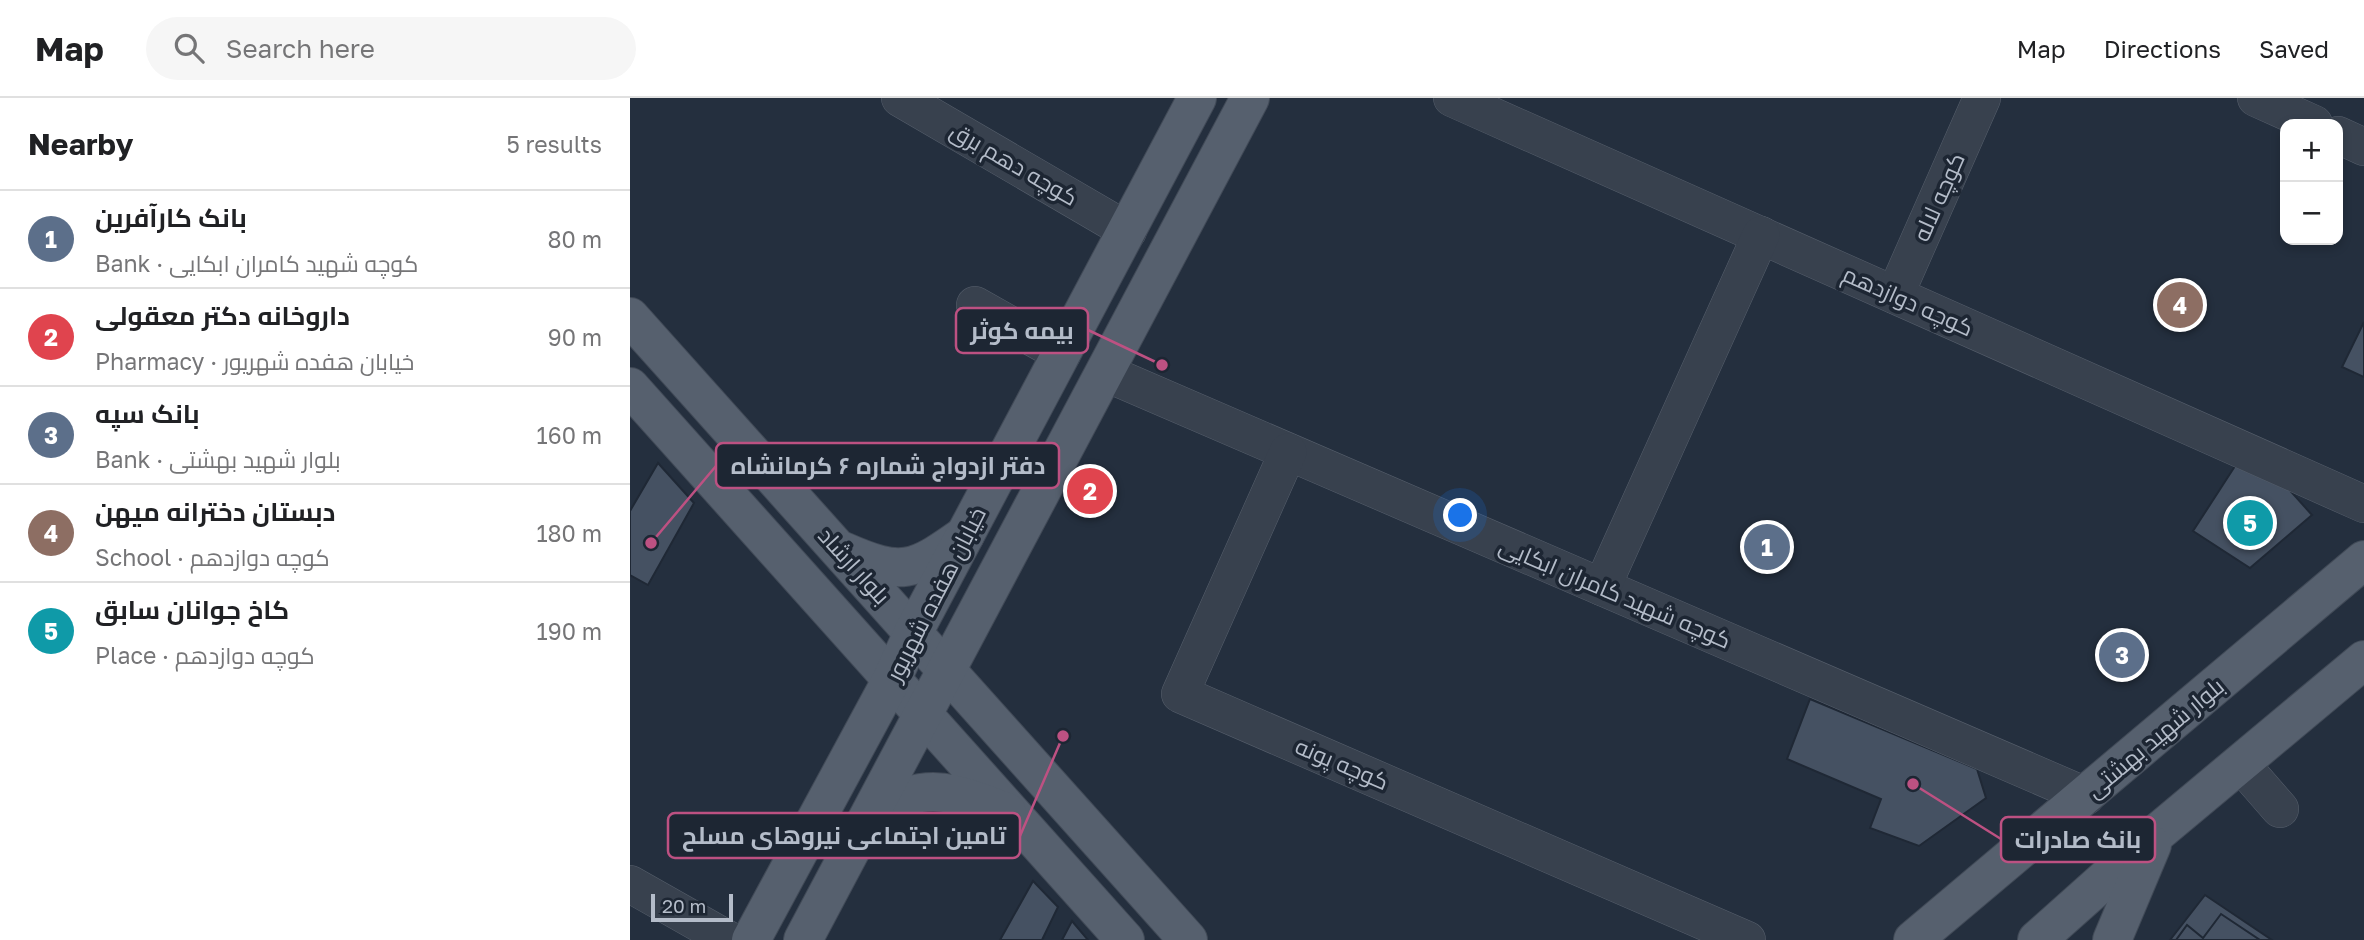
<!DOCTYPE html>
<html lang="en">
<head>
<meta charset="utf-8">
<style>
  :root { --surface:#fff; --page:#f6f6f6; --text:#202124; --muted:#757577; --line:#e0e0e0; --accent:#db2777 }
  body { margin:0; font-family:"Golos Text",Cairo,sans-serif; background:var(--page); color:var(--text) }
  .controls { position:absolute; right:21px; top:21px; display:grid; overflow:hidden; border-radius:14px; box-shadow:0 4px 10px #0003 }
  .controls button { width:63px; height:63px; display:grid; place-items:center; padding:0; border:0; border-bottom:2px solid var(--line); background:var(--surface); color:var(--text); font:35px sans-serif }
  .scale { position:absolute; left:21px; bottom:18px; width:82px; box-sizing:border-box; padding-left:7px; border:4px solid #b4bcc9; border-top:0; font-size:19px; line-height:24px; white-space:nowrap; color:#b4bcc9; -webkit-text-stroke:5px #1d2633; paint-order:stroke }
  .you { position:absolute; left:831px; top:418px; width:24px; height:24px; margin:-18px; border:5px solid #fff; border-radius:50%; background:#1a73e8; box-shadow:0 0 0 10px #1a73e833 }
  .badge { display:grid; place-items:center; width:46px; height:46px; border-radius:50%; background:var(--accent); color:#fff; font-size:23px; font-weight:700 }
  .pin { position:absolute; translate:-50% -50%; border:4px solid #fff; box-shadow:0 2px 7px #0006 }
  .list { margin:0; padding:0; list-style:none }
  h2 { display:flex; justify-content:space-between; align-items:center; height:91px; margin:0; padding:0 28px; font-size:30px }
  h2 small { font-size:23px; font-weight:400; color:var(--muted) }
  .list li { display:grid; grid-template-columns:46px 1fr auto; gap:21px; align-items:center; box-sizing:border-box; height:98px; padding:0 28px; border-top:2px solid var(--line) }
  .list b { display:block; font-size:26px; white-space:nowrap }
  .list p { margin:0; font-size:23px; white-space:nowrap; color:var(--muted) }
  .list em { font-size:23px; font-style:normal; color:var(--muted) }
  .icon { flex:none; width:38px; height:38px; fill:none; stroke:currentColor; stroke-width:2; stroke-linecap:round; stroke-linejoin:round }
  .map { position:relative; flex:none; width:1734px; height:842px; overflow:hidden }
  header { display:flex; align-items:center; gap:42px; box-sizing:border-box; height:98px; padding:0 35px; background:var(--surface); border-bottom:2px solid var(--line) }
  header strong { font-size:33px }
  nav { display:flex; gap:38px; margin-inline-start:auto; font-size:24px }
  .search { width:490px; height:63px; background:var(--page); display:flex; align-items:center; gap:18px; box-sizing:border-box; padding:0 24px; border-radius:38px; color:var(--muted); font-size:26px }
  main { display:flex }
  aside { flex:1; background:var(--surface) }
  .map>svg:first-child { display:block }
</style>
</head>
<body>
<header>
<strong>Map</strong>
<div class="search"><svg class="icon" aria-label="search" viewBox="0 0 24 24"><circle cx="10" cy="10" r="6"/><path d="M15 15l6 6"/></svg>Search here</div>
<nav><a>Map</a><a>Directions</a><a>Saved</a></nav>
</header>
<main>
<aside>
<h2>Nearby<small>5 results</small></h2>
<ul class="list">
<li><span class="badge" style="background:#5c6f8a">1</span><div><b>بانک کارآفرین</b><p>Bank · کوچه شهید کامران ابکایی</p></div><em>80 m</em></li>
<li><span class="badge" style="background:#e0444e">2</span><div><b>داروخانه دکتر معقولی</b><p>Pharmacy · خیابان هفده شهریور</p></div><em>90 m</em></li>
<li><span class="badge" style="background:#5c6f8a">3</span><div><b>بانک سپه</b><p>Bank · بلوار شهید بهشتی</p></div><em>160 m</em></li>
<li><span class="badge" style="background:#8d6e63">4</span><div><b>دبستان دخترانه میهن</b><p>School · کوچه دوازدهم</p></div><em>180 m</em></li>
<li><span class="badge" style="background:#0f9aa8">5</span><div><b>کاخ جوانان سابق</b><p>Place · کوچه دوازدهم</p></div><em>190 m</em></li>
</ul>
</aside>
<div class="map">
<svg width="1734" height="842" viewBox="0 0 1734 842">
  <rect width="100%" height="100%" fill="#242f3e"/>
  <g fill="#455162" stroke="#1f2835" stroke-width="2">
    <polygon points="1734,224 1734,279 1712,269"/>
    <polygon points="28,365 64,405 18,487 0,477 0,413"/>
    <polygon points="1607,365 1656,388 1682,417 1620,470 1563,433"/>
    <polygon points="1180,601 1347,671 1356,700 1289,748 1240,730 1251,701 1157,661"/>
    <polygon points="403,783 428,809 412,842 370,842"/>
    <polygon points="1575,797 1642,842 1540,842"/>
    <polygon points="1591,816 1630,842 1546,842 1557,827 1573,840"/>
    <polygon points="442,823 458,842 432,842"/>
  </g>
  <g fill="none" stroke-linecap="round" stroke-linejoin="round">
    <g stroke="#565f6c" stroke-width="38">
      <g id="minor">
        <polyline points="270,0 498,133"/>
        <polyline points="822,0 1734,406"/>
        <polyline points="1626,0 1684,26"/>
        <polyline points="1708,37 1734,49"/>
        <polyline points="1265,197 1352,0"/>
        <polyline points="345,207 432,256"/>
        <polyline points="476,275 1456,698"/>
        <polyline points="658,354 550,596 1117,842"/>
        <polyline points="972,489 1131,137"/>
        <polyline points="1610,665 1650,711"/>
        <polyline points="0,786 99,842"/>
      </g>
    </g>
    <g stroke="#414a57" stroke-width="40">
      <g id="major">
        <polyline points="0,219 558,842"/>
        <polyline points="0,289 495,842"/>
        <path d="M213 453C272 479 283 474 335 437"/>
        <path d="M244 713C298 682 322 694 377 714"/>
        <polyline points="121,842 262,581 283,535 567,0"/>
        <polyline points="173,842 620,0"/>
        <polyline points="1283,842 1734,462"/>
        <polyline points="1407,842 1527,735 1734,562"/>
        <polyline points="1482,842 1522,747"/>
      </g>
    </g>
    <use href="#minor" stroke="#38414e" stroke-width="37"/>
    <use href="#major" stroke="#56606e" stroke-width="38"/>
  </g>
  <g text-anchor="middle" stroke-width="7" stroke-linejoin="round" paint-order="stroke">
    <g font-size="23" fill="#b4bcc9" stroke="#1d2633">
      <text transform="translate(384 66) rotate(30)" y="8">کوچه دهم برق</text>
      <text transform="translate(1309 99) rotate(-66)" y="8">کوچه لاله</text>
      <text transform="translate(1278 203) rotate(24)" y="8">کوچه دوازدهم</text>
      <text transform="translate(224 468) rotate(48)" y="8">بلوار ارشاد</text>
      <text transform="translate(985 495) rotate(23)" y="8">کوچه شهید کامران ابکایی</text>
      <text transform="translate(306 496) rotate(-63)" y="8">خیابان هفده شهریور</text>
      <text transform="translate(1525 640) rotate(-40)" y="8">بلوار شهید بهشتی</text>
      <text transform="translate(712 666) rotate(23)" y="8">کوچه پونه</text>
    </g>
  </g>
  <path fill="none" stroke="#bd5182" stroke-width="2.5" d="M532 267L458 232M21 445L86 368M433 638L390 738M1283 686L1371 741"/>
  <g fill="#bd5182" stroke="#1d2633" stroke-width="2.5">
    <circle cx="532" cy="267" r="7"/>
    <circle cx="21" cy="445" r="7"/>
    <circle cx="433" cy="638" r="7"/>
    <circle cx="1283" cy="686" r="7"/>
  </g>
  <g fill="#1d2633" stroke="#bd5182" stroke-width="2.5">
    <rect x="326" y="210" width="132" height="45" rx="7"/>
    <rect x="86" y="345" width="343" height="45" rx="7"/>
    <rect x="38" y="715" width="352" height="45" rx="7"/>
    <rect x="1371" y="719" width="154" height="45" rx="7"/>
  </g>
  <g font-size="24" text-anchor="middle" font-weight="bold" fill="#b4bcc9">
    <text x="392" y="241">بیمه کوثر</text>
    <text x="258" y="376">دفتر ازدواج شماره ۶ کرمانشاه</text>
    <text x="214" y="746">تامین اجتماعی نیروهای مسلح</text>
    <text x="1448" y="750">بانک صادرات</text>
  </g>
</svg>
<div class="controls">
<button>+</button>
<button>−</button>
</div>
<div class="scale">20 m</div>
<div class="you"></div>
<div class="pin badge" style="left:1137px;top:449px;background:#5c6f8a">1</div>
<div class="pin badge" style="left:460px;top:393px;background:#e0444e">2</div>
<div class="pin badge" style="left:1492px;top:557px;background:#5c6f8a">3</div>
<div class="pin badge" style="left:1550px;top:207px;background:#8d6e63">4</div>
<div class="pin badge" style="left:1620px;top:425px;background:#0f9aa8">5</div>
</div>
</main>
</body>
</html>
